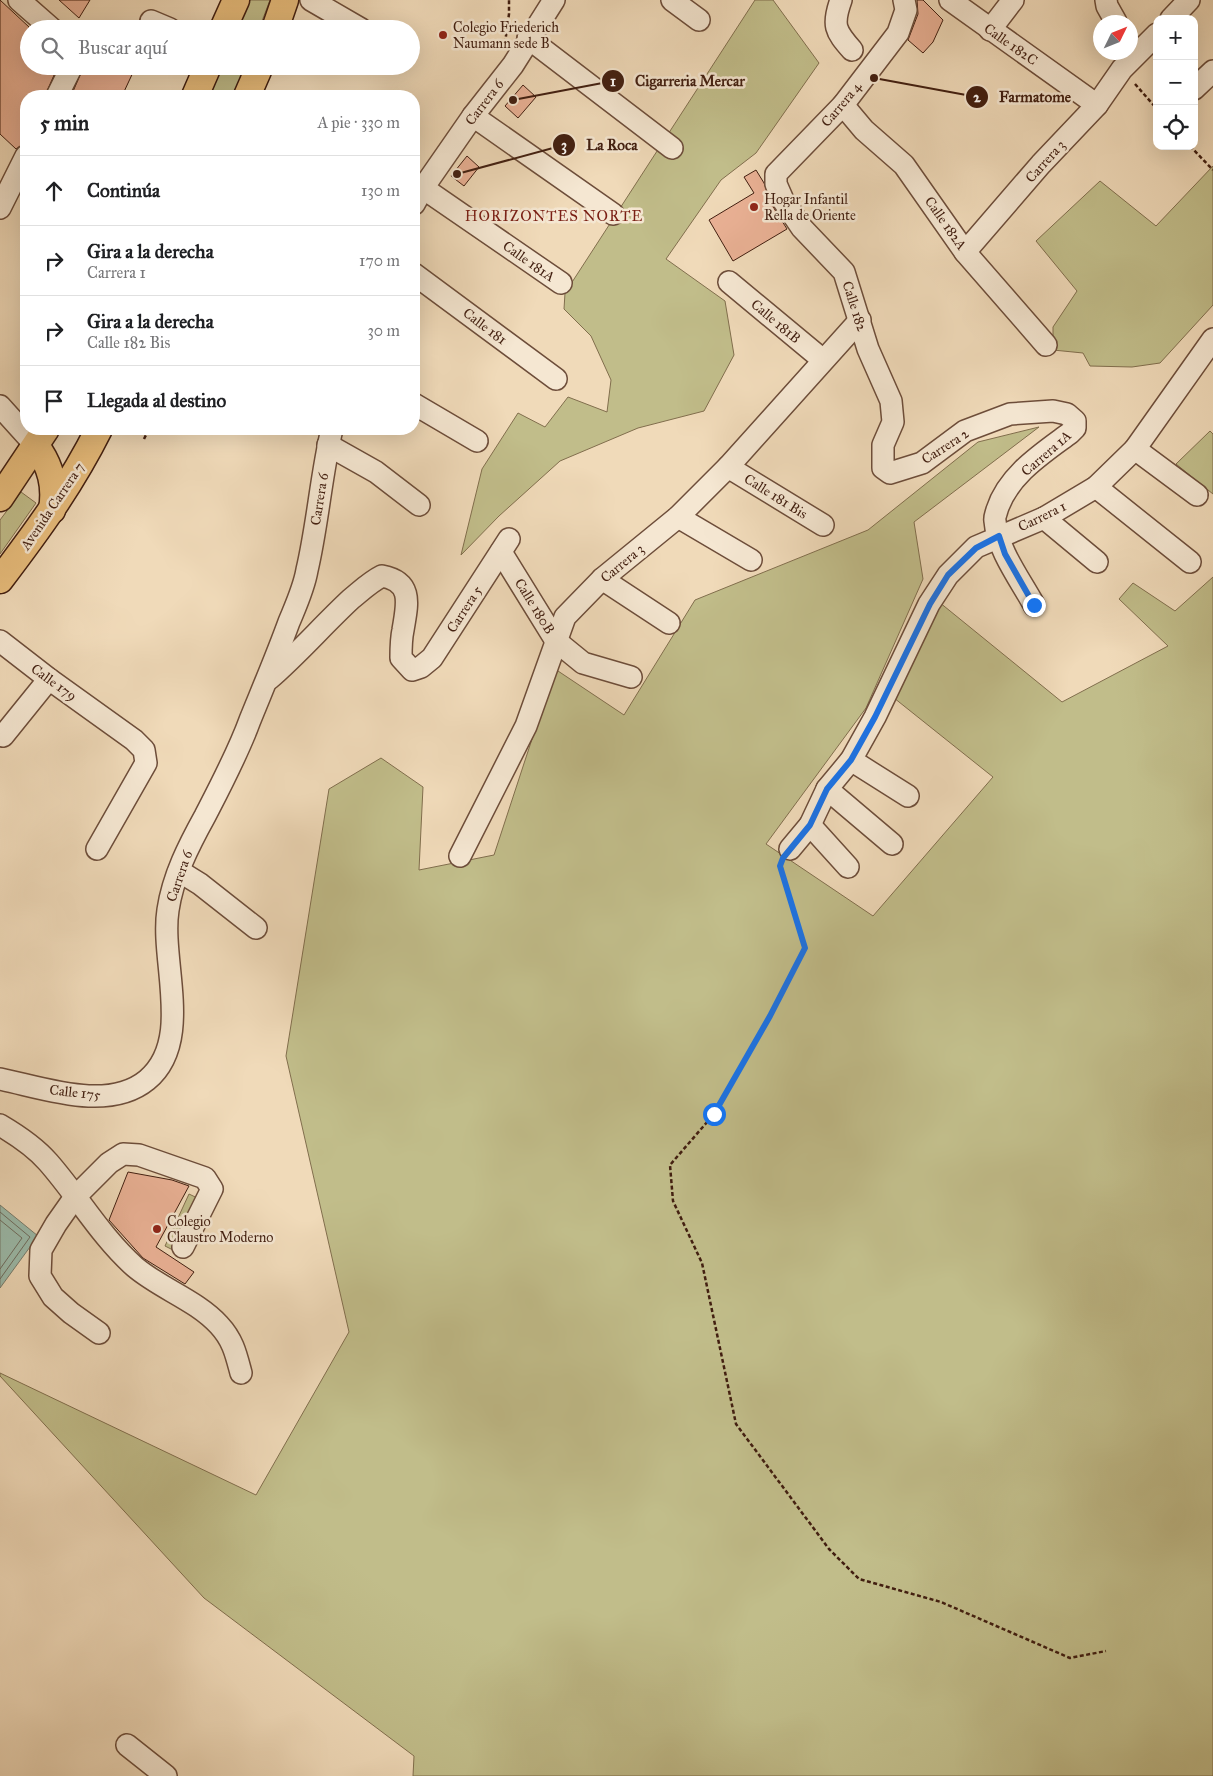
<!DOCTYPE html>
<html lang="es">
<head>
<meta charset="utf-8">
<style>
  :root { --surface:#fff; --page:#f6f6f6; --text:#202124; --muted:#757577; --line:#e0e0e0 }
  body { margin:0; font-family:"IM FELL Great Primer",serif; background:var(--page); color:var(--text) }
  .controls { position:absolute; right:15px; top:15px; display:grid; overflow:hidden; border-radius:10px; box-shadow:0 5px 20px #0002 }
  .controls button { width:45px; height:45px; display:grid; place-items:center; padding:0; border:0; border-bottom:1px solid var(--line); background:var(--surface); color:var(--text); font:25px sans-serif }
  .compass { position:absolute; left:1093px; top:15px; width:45px; height:45px; border-radius:50%; background:var(--surface); box-shadow:0 5px 20px #0002; rotate:47deg }
  .stop { position:absolute; width:15px; height:15px; margin:-11px; border:4px solid #1a73e8; border-radius:50%; background:#fff }
  .stop.end { background:#1a73e8; border-color:#fff; box-shadow:0 1px 5px #0008 }
  .list { margin:0; padding:0; list-style:none }
  h2 { display:flex; justify-content:space-between; align-items:center; height:65px; margin:0; padding:0 20px; font-size:21px }
  h2 small { font-size:16px; font-weight:400; color:var(--muted) }
  .list li { display:grid; grid-template-columns:32px 1fr auto; gap:15px; align-items:center; box-sizing:border-box; height:70px; padding:0 20px; border-top:1px solid var(--line) }
  .list b { display:block; font-size:19px; white-space:nowrap }
  .list p { margin:0; font-size:16px; white-space:nowrap; color:var(--muted) }
  .list em { font-size:16px; font-style:normal; color:var(--muted) }
  .icon { flex:none; width:28px; height:28px; fill:none; stroke:currentColor; stroke-width:2; stroke-linecap:round; stroke-linejoin:round }
  .map { position:relative; flex:none; width:1213px; height:1776px; overflow:hidden }
  .search { position:absolute; background:var(--surface); box-shadow:0 5px 20px #0002; left:20px; top:20px; width:400px; height:55px; display:flex; align-items:center; gap:12px; box-sizing:border-box; padding:0 18px; border-radius:28px; color:var(--muted); font-size:19px }
  .panel { position:absolute; background:var(--surface); box-shadow:0 5px 20px #0002; left:20px; top:90px; width:400px; height:345px; border-radius:20px }
  .map>svg:first-child { display:block }
</style>
</head>
<body>
<div class="map">
<svg width="1213" height="1776" viewBox="0 0 1213 1776">
  <rect width="100%" height="100%" fill="#f0dab9"/>
  <filter id="stains"><feTurbulence type="fractalNoise" baseFrequency=".004" numOctaves="4"/><feColorMatrix values="0 0 0 0 .2 0 0 0 0 .09 0 0 0 0 .02 0 0 0 .5 -.17"/></filter>
  <radialGradient id="worn" r=".72"><stop offset=".6" stop-color="#630" stop-opacity="0"/><stop offset="1" stop-color="#630" stop-opacity=".3"/></radialGradient>
  <g fill="#c1bd8a" stroke="#816e4d">
    <polygon points="250,0 270,0 259,29 238,29"/>
    <polygon points="755,0 773,0 819,63 756,153 721,180 666,259 725,301 734,355 704,411 638,428 560,461 499,516 461,555 482,469 518,413 545,427 568,397 607,412 611,380 591,336 564,309 565,293"/>
    <polygon points="222,66 245,66 234,96 210,96"/>
    <polygon points="1213,166 1213,305 1160,363 1132,367 1090,366 1083,353 1053,350 1053,327 1077,291 1036,241 1100,181 1156,226"/>
    <polygon points="1039,427 914,522 923,579 866,708 766,844 873,916 993,777 879,686 939,602 1062,702 1168,646 1119,599 1133,583 1175,611 1213,577 1213,1776 413,1776 414,1756 204,1598 0,1376 0,1373 256,1495 349,1332 286,1056 329,789 381,758 423,787 419,870 494,855 555,669 624,715 695,600 868,530 978,442"/>
    <polygon points="1210,431 1213,434 1213,494 1176,464"/>
    <polygon points="21,492 36,503 0,554 0,520"/>
    <polygon points="189,1194 212,1205 187,1257 165,1246"/>
  </g>
  <polygon fill="#9bbbab" stroke="#777c6d" points="0,1205 38,1236 0,1288"/>
  <g fill="none" stroke-linecap="round" stroke-linejoin="round">
    <g stroke="#6e6c5e" stroke-width="1">
      <polyline points="0,1212 30,1237 0,1279"/>
      <polyline points="0,1220 22,1238 0,1269"/>
    </g>
  </g>
  <g fill="#eab195" stroke="#411e10">
    <polygon points="0,0 29,27 29,66 58,66 45,96 26,96 26,135 22,145 16,149 0,134"/>
    <polygon points="59,0 90,0 79,18"/>
    <polygon points="917,0 923,0 943,20 933,42 923,53 908,40 918,14"/>
    <polygon points="84,66 136,66 122,96 71,96"/>
    <polygon points="523,85 536,97 518,118 505,106"/>
    <polygon points="467,156 479,167 464,186 451,176"/>
    <polygon points="756,170 764,183 772,205 787,229 733,261 709,220 754,193 744,177"/>
    <polygon points="128,1172 172,1180 189,1186 156,1247 194,1272 185,1284 143,1258 109,1220"/>
  </g>
  <g fill="none" stroke-linecap="round" stroke-linejoin="round">
    <g stroke="#6d4d3a" stroke-width="24">
      <g id="minor">
        <polyline points="19,0 52,29"/>
        <polyline points="311,0 361,29"/>
        <polyline points="672,0 699,20"/>
        <path d="M841 0C832 25 835 31 852 50"/>
        <path d="M904 0 906 10 898 33 843 105 776 174V184L783 200 802 228 844 272 868 349 891 401 893 422 883 445V468L890 473 922 463 965 431 1010 414 1053 411 1067 414 1075 421V428L1070 433C1043 453 1008 475 997 510 996 514 994 518 995 521 997 549 1021 581 1034 605"/>
        <polyline points="950,0 1097,105"/>
        <polyline points="1106,0 1107,6 1116,22"/>
        <polyline points="1171,19 1189,0"/>
        <polyline points="151,21 170,29"/>
        <polyline points="990,30 1013,0"/>
        <polyline points="528,38 672,148"/>
        <polyline points="1194,89 1213,71"/>
        <polyline points="57,96 72,66"/>
        <polyline points="843,105 864,130 904,165 965,252 1046,345"/>
        <polyline points="473,116 613,214"/>
        <polyline points="423,188 561,283"/>
        <polyline points="414,204 423,188 473,116 513,65 554,0"/>
        <polyline points="0,208 26,156"/>
        <polyline points="965,252 1041,164 1097,105 1122,69 1157,34"/>
        <polyline points="414,274 556,379"/>
        <polyline points="729,282 823,360"/>
        <polyline points="414,404 477,441"/>
        <polyline points="0,406 36,446"/>
        <polyline points="328,445 376,472 419,505"/>
        <polyline points="1135,449 1197,495"/>
        <polyline points="728,467 823,525"/>
        <polyline points="1096,487 1190,562"/>
        <polyline points="678,517 751,560"/>
        <polyline points="1044,518 1097,562"/>
        <polyline points="501,552 556,641 583,663 631,677"/>
        <polyline points="602,579 669,623"/>
        <polyline points="0,641 49,679 134,740 144,750 146,763 97,849"/>
        <path d="M269 679C298 654 323 625 351 599 361 591 370 582 382 576 414 582 407 605 403 630 401 639 401 648 401 658L412 670 421 667 432 658 509 539"/>
        <polyline points="3,736 49,679"/>
        <polyline points="851,760 908,796"/>
        <polyline points="827,789 892,844"/>
        <polyline points="810,825 848,867"/>
        <polyline points="790,849 810,825 827,789 851,760 875,717 929,604 948,575 976,547 1044,518 1096,487 1135,449 1213,339"/>
        <polyline points="460,856 526,726 565,617 602,579 678,517 728,467 860,320"/>
        <polyline points="179,871 200,884 256,928"/>
        <path d="M0 1079C44 1088 108 1112 147 1080 194 1041 160 961 168 910 173 876 189 845 205 816 221 785 238 753 250 720 263 688 277 655 289 622 296 605 304 588 307 570 318 523 321 475 332 429"/>
        <path d="M0 1125C17 1135 35 1147 48 1162 78 1196 101 1237 135 1267 161 1289 196 1300 219 1325 233 1340 236 1354 241 1373"/>
        <polyline points="99,1333 71,1313 53,1297 40,1276 41,1250 56,1224 75,1197 109,1163 123,1154 139,1155 205,1178 212,1189 183,1247"/>
        <polyline points="127,1745 166,1776"/>
      </g>
    </g>
    <g stroke="#411e10" stroke-width="29">
      <g id="major">
        <polyline points="223,29 236,0"/>
        <polyline points="275,29 285,0"/>
        <polyline points="195,96 208,66"/>
        <polyline points="247,96 260,66"/>
        <path d="M36 446C51 466 56 486 52 510"/>
        <polyline points="0,498 46,429"/>
        <path d="M0 580C38 530 71 485 99 429"/>
      </g>
    </g>
    <g stroke="#411e10" stroke-width="2.5" stroke-dasharray="4 2.5" stroke-linecap="butt">
      <polyline points="505,43 509,14 509,0"/>
      <polyline points="1135,84 1157,109"/>
      <polyline points="1190,146 1213,170"/>
      <polyline points="144,439 149,429"/>
      <polyline points="780,865 805,948 770,1016 714,1114 670,1165 673,1201 702,1263 736,1424 829,1549 859,1579 941,1602 1070,1658 1106,1651"/>
    </g>
    <use href="#minor" stroke="#f5e7d2" stroke-width="21"/>
    <use href="#major" stroke="#e8bd7c" stroke-width="26"/>
  </g>
  <g fill="none" stroke-linecap="round" stroke-linejoin="round">
    <polyline stroke="#1a73e8" stroke-width="6" points="714,1114 770,1016 805,948 780,866 783,858 810,825 827,789 851,760 875,717 930,604 948,575 976,548 999,536 1005,554 1034,605"/>
  </g>
  <g fill="#8f2418" stroke="#f5e7d2" stroke-width="2">
    <circle cx="443" cy="35" r="5"/>
    <circle cx="754" cy="207" r="5"/>
    <circle cx="157" cy="1229" r="5"/>
  </g>
  <g text-anchor="middle" stroke-width="5" stroke-linejoin="round" paint-order="stroke">
    <g font-size="14" fill="#411e10" stroke="#f5e7d2" text-anchor="start">
      <text x="453" y="32">Colegio Friederich<tspan x="453" dy="16">Naumann sede B</tspan></text>
      <text x="764" y="204">Hogar Infantil<tspan x="764" dy="16">Rella de Oriente</tspan></text>
      <text x="167" y="1226">Colegio<tspan x="167" dy="16">Claustro Moderno</tspan></text>
    </g>
    <g font-size="14" fill="#411e10" stroke="#f5e7d2">
      <text transform="translate(1011 44) rotate(35)" y="5">Calle 182C</text>
      <text transform="translate(484 102) rotate(-53)" y="5">Carrera 6</text>
      <text transform="translate(841 104) rotate(-50)" y="5">Carrera 4</text>
      <text transform="translate(1045 161) rotate(-48)" y="5">Carrera 3</text>
      <text transform="translate(946 223) rotate(55)" y="5">Calle 182A</text>
      <text transform="translate(529 261) rotate(35)" y="5">Calle 181A</text>
      <text transform="translate(855 306) rotate(72)" y="5">Calle 182</text>
      <text transform="translate(776 321) rotate(40)" y="5">Calle 181B</text>
      <text transform="translate(485 326) rotate(37)" y="5">Calle 181</text>
      <text transform="translate(945 446) rotate(-33)" y="5">Carrera 2</text>
      <text transform="translate(1046 453) rotate(-41)" y="5">Carrera 1A</text>
      <text transform="translate(776 496) rotate(32)" y="5">Calle 181 Bis</text>
      <text transform="translate(319 499) rotate(-81)" y="5">Carrera 6</text>
      <text transform="translate(52 506) rotate(-56)" y="5">Avenida Carrera 7</text>
      <text transform="translate(1042 516) rotate(-26)" y="5">Carrera 1</text>
      <text transform="translate(622 563) rotate(-40)" y="5">Carrera 3</text>
      <text transform="translate(535 606) rotate(58)" y="5">Calle 180B</text>
      <text transform="translate(464 609) rotate(-57)" y="5">Carrera 5</text>
      <text transform="translate(54 682) rotate(36)" y="5">Calle 179</text>
      <text transform="translate(179 876) rotate(-71)" y="5">Carrera 6</text>
      <text transform="translate(75 1092) rotate(6)" y="5">Calle 175</text>
    </g>
    <g font-size="15" letter-spacing="1" fill="#7a1f14" stroke="#f5e7d2">
      <text x="554" y="221">HORIZONTES NORTE</text>
    </g>
  </g>
  <path fill="none" stroke="#411e10" stroke-width="2" d="M513 100L613 81M874 78L977 97M457 174L564 145"/>
  <g fill="#411e10" stroke="#f5e7d2" stroke-width="2">
    <circle cx="513" cy="100" r="5"/>
    <circle cx="874" cy="78" r="5"/>
    <circle cx="457" cy="174" r="5"/>
    <circle cx="613" cy="81" r="12"/>
    <circle cx="977" cy="97" r="12"/>
    <circle cx="564" cy="145" r="12"/>
  </g>
  <g font-size="15" text-anchor="middle" font-weight="bold" fill="#fff">
    <text x="613" y="86">1</text>
    <text x="977" y="102">2</text>
    <text x="564" y="150">3</text>
  </g>
  <g font-size="15" text-anchor="middle" font-weight="bold" fill="#411e10" stroke="#f5e7d2" stroke-width="5" stroke-linejoin="round" paint-order="stroke">
    <text x="690" y="86">Cigarreria Mercar</text>
    <text x="1035" y="102">Farmatome</text>
    <text x="612" y="150">La Roca</text>
  </g>
  <rect width="100%" height="100%" filter="url(#stains)"/>
  <rect width="100%" height="100%" fill="url(#worn)"/>
</svg>
<div class="controls">
<button>+</button>
<button>−</button>
<button><svg class="icon" aria-label="locate" viewBox="0 0 24 24"><circle cx="12" cy="12" r="6"/><path d="M12 2v4M12 18v4M2 12h4M18 12h4"/></svg></button>
</div>
<svg class="compass" viewBox="-18 -18 36 36"><path d="M0-13l5 13h-10z" fill="#e53935"/><path d="M0 13l5-13h-10z" fill="#757577"/></svg>
<div class="stop" style="left:714px;top:1114px"></div>
<div class="stop end" style="left:1034px;top:605px"></div>
<div class="search"><svg class="icon" aria-label="search" viewBox="0 0 24 24"><circle cx="10" cy="10" r="6"/><path d="M15 15l6 6"/></svg>Buscar aquí</div>
<section class="panel">
<h2>5 min<small>A pie · 330 m</small></h2>
<ul class="list">
<li><svg class="icon" aria-label="ahead" viewBox="0 0 24 24"><path d="M12 20V5M6 11l6-6 6 6"/></svg><div><b>Continúa</b></div><em>130 m</em></li>
<li><svg class="icon" aria-label="right" viewBox="0 0 24 24"><path d="M7 20v-9h11M14 6l5 5-5 5"/></svg><div><b>Gira a la derecha</b><p>Carrera 1</p></div><em>170 m</em></li>
<li><svg class="icon" aria-label="right" viewBox="0 0 24 24"><path d="M7 20v-9h11M14 6l5 5-5 5"/></svg><div><b>Gira a la derecha</b><p>Calle 182 Bis</p></div><em>30 m</em></li>
<li><svg class="icon" aria-label="arrive" viewBox="0 0 24 24"><path d="M6 21V4h12l-3 4 3 4H6"/></svg><div><b>Llegada al destino</b></div></li>
</ul>
</section>
</div>
</body>
</html>
